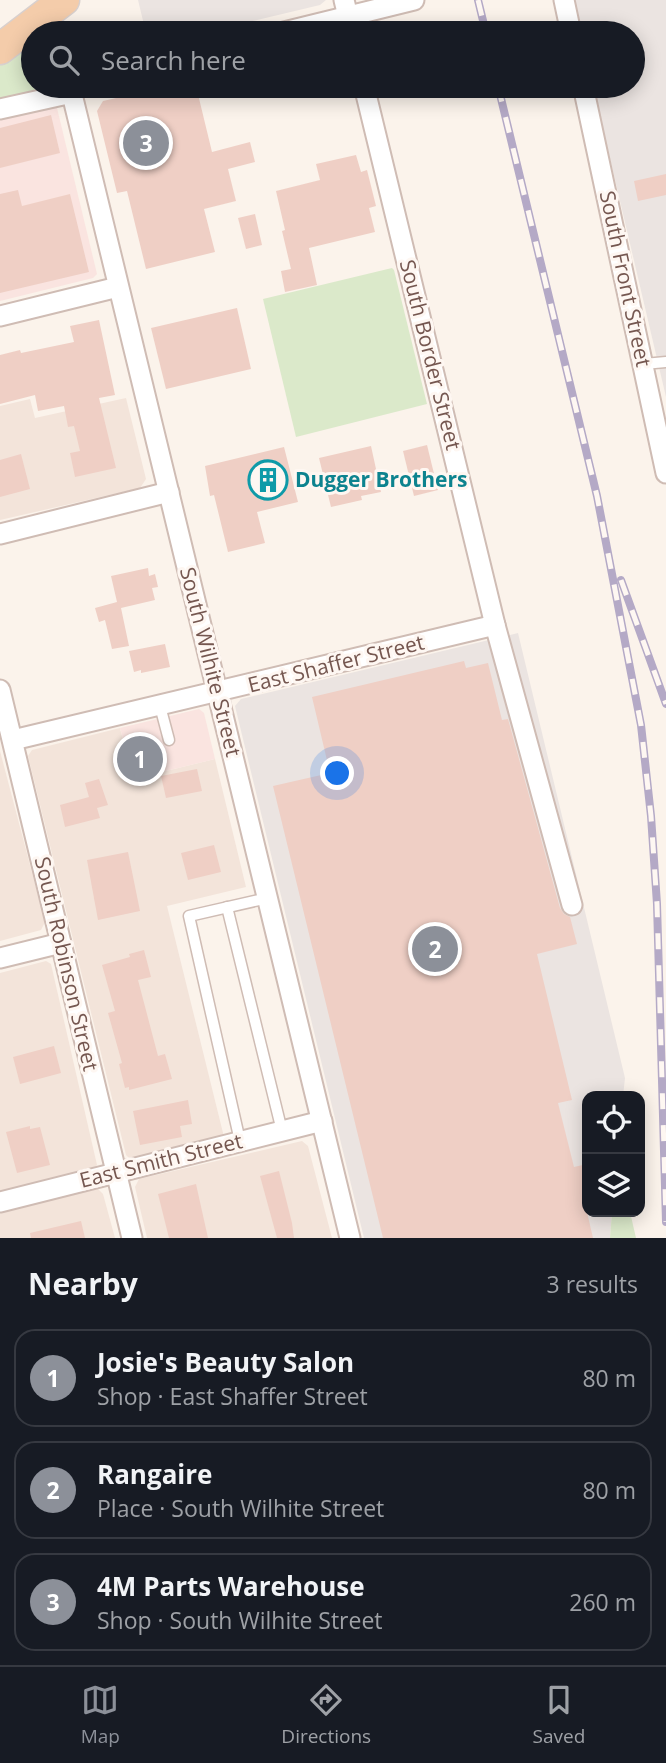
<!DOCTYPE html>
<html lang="en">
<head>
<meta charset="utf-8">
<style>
  :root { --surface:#171b24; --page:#242831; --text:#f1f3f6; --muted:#9ea1a6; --line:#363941; --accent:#8c9099 }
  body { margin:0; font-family:"Open Sans",sans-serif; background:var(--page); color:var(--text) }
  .controls { position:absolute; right:21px; bottom:21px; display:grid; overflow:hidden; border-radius:14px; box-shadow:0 4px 18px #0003 }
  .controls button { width:63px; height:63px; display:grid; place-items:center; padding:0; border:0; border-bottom:2px solid var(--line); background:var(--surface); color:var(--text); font:35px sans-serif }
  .you { position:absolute; left:338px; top:774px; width:24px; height:24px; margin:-18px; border:5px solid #fff; border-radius:50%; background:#1a73e8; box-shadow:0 0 0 10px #1a73e833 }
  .badge { display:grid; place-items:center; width:46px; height:46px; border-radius:50%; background:var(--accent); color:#fff; font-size:23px; font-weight:700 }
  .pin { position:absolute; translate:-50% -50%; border:4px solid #fff; box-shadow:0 2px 7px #0006 }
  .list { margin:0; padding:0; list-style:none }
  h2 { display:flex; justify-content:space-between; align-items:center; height:91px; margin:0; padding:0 28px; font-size:30px }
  h2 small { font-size:23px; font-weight:400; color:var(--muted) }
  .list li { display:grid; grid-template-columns:46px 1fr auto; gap:21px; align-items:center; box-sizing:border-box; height:98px; margin:0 14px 14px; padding:0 14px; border:2px solid var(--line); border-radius:21px }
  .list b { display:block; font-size:26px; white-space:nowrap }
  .list p { margin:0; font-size:23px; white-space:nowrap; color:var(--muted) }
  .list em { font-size:23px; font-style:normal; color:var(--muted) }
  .icon { flex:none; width:38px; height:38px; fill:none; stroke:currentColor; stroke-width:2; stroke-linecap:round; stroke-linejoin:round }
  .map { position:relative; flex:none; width:666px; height:1238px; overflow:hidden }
  .search { position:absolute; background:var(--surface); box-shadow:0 4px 18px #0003; left:21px; right:21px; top:21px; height:77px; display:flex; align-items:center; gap:18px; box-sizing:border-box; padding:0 24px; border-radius:38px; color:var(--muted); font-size:26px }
  .sheet { height:427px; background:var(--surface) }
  nav { display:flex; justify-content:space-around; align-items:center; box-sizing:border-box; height:98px; border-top:2px solid var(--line); background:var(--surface); font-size:19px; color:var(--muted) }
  nav a { display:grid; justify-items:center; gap:4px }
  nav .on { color:var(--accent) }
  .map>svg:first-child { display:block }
</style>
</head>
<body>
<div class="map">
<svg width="666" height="1238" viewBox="0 0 666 1238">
  <rect width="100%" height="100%" fill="#fbf3eb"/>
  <g fill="#f3e4da">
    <polygon points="126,398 146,479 140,488 0,520 0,406 30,399 35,418"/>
    <polygon points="120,728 133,779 215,759 246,887 167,906 224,1137 130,1159 126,1155 28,756 32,750"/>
    <polygon points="0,751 45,922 41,930 0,941"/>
    <polygon points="46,961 51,964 97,1165 94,1169 0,1192 0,973"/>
    <polygon points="302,1141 308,1146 332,1238 147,1238 135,1187 139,1179"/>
    <polygon points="98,1189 103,1194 115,1238 0,1238 0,1211"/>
  </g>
  <g fill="#fae4e0">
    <polygon points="54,106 57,108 97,274 93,278 0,301 0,118"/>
    <polygon points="199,709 204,713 215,759 133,779 120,728"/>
  </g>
  <g fill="#ebe4e1">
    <polygon points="138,0 326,0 320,5 203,33 146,33"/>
    <polygon points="574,0 666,0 666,397 593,86 633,86 633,33 581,33"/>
    <polygon points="518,633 625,1078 623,1096 587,1096 587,1212 612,1212 610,1238 364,1238 235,706 241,699"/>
  </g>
  <g fill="#dbe9ca">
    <polygon points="33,44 33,86 51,86 0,100 0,65 24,47 27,49"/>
    <polygon points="392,268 394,270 427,404 296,437 263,299"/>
    <polygon points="612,1212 630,1212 636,1238 610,1238"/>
  </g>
  <g fill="#efcfc5">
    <polygon points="169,86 196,86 212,152 250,142 255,162 228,169 236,201 204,209 215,252 146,269 127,191 117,193 97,111 103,101"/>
    <polygon points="51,115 60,153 0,168 0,128"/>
    <polygon points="356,155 361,172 367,170 376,206 369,208 375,232 309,248 317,285 285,292 281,271 291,269 282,231 285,230 276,191 320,180 316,164"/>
    <polygon points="666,174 666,195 638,201 634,181"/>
    <polygon points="18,190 22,206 70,194 89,272 0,293 0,194"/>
    <polygon points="255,214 262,245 246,249 238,218"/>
    <polygon points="237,308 251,369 166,389 151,328"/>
    <polygon points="99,320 115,395 99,398 116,468 75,477 70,453 80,451 74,426 68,427 64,406 38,411 35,395 0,404 0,355 20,350 21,353 74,342 70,326"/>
    <polygon points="427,445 438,490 414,496 403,451"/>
    <polygon points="371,446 381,492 361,496 362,500 331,507 319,458"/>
    <polygon points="284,447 298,502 257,512 265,543 228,552 214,495 210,496 205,466"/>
    <polygon points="21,454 30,489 0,497 0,460"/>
    <polygon points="148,568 149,576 155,574 158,587 152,588 155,600 121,608 129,646 112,649 105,620 99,622 95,608 117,602 111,576"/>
    <polygon points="165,644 170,667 141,673 141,670 134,672 129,651"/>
    <polygon points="464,661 466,668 488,663 502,720 508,719 560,908 564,914 570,917 577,944 537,954 572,1100 558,1103 574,1167 587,1164 587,1212 593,1238 383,1238 273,786 330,773 312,697"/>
    <polygon points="197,769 202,791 166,798 161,776"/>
    <polygon points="99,779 108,805 97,808 100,818 65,827 60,805 89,797 85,783"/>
    <polygon points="214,845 221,872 188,880 181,853"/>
    <polygon points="128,852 140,911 98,920 87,860"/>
    <polygon points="144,950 151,977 138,980 158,1056 165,1054 172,1079 129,1090 129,1087 125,1088 119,1064 122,1063 108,1013 115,1011 102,965 130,957 129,954"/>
    <polygon points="54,1046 61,1073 20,1084 13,1057"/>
    <polygon points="188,1100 192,1124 180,1126 182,1137 140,1145 133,1111"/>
    <polygon points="30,1126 30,1129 40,1127 50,1165 17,1173 6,1132"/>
    <polygon points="279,1171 292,1223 294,1238 277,1238 260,1176"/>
    <polygon points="196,1184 208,1238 169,1238 158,1194"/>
    <polygon points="81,1221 85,1238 31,1238 30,1233"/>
  </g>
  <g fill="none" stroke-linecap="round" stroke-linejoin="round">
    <g stroke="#cfbcb4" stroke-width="13">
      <g id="service">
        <polyline points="644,364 666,362"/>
        <polyline points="160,706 169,740"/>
        <polyline points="227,907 282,1131"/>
        <polyline points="240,1141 189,916 268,898"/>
      </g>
    </g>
    <g stroke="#cfbcb4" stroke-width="23">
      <g id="minor">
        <polyline points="344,0 352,33"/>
        <polyline points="564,0 571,33"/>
        <polyline points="280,33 414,0"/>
        <polyline points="70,86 350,1238"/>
        <polyline points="364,86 495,625 572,905"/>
        <polyline points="583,86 666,473"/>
        <polyline points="0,109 72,93"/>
        <polyline points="0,316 118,287"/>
        <polyline points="0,534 169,492"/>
        <polyline points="0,690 132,1238"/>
        <polyline points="13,740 495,625"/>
        <polyline points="0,958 61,943"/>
        <polyline points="0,1202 322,1121"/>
      </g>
    </g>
    <g stroke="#d8d0ce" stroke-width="33">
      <polyline id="primary" points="0,49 64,0"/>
    </g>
    <use href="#service" stroke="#fff" stroke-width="10"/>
    <use href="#minor" stroke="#fff" stroke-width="19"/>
    <use href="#primary" stroke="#f4ccaa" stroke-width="30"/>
    <g stroke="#b4a9c6" stroke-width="8">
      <g id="rail">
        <polyline points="478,0 486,33"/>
        <polyline points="498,86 597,496 641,725 651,816 657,904 666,1222"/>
        <polyline points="621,580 666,704"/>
      </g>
    </g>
    <use href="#rail" stroke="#fef7f2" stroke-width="5" stroke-dasharray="16" stroke-linecap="butt"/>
  </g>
  <defs>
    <g id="building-ring" transform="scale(2.0125)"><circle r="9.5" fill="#fef7f2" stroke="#0f9aa8" stroke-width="1.5"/><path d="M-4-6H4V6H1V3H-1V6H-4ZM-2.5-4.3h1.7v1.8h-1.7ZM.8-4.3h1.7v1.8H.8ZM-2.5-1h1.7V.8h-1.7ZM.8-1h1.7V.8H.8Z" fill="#0f9aa8"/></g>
  </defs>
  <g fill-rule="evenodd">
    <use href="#building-ring" x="268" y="480"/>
  </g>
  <g text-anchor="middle" stroke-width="6" stroke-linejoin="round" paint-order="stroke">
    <g font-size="21" fill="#755750" stroke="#fef7f2">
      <text transform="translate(625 279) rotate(78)" y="7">South Front Street</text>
      <text transform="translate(430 355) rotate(76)" y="7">South Border Street</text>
      <text transform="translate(210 662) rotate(76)" y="7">South Wilhite Street</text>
      <text transform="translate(336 664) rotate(-14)" y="7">East Shaffer Street</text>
      <text transform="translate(66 964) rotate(77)" y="7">South Robinson Street</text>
      <text transform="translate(161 1161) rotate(-14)" y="7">East Smith Street</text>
    </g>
    <g font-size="21" font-weight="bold" fill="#0d838f" stroke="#fef7f2" text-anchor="start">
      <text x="295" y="487">Dugger Brothers</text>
    </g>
  </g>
</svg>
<div class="controls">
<button><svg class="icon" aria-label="locate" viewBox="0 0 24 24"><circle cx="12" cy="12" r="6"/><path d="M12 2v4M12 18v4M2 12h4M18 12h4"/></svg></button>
<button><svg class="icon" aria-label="layers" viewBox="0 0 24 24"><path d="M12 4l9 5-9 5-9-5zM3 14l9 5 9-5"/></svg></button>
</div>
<div class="you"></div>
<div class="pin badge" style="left:140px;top:759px">1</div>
<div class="pin badge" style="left:435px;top:949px">2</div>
<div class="pin badge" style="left:146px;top:143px">3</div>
<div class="search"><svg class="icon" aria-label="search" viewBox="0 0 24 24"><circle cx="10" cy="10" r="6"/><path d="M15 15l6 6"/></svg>Search here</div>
</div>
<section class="sheet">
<h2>Nearby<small>3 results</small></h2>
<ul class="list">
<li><span class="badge">1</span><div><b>Josie's Beauty Salon</b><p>Shop · East Shaffer Street</p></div><em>80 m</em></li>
<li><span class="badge">2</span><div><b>Rangaire</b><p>Place · South Wilhite Street</p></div><em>80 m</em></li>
<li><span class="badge">3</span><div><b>4M Parts Warehouse</b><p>Shop · South Wilhite Street</p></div><em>260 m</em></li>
</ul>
</section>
<nav>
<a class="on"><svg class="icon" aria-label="map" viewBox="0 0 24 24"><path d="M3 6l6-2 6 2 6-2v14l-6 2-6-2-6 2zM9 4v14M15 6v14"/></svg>Map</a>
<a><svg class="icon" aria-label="directions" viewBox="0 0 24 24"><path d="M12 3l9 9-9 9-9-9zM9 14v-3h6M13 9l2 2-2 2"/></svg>Directions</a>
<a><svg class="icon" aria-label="saved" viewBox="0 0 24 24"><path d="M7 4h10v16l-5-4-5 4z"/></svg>Saved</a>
</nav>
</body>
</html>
